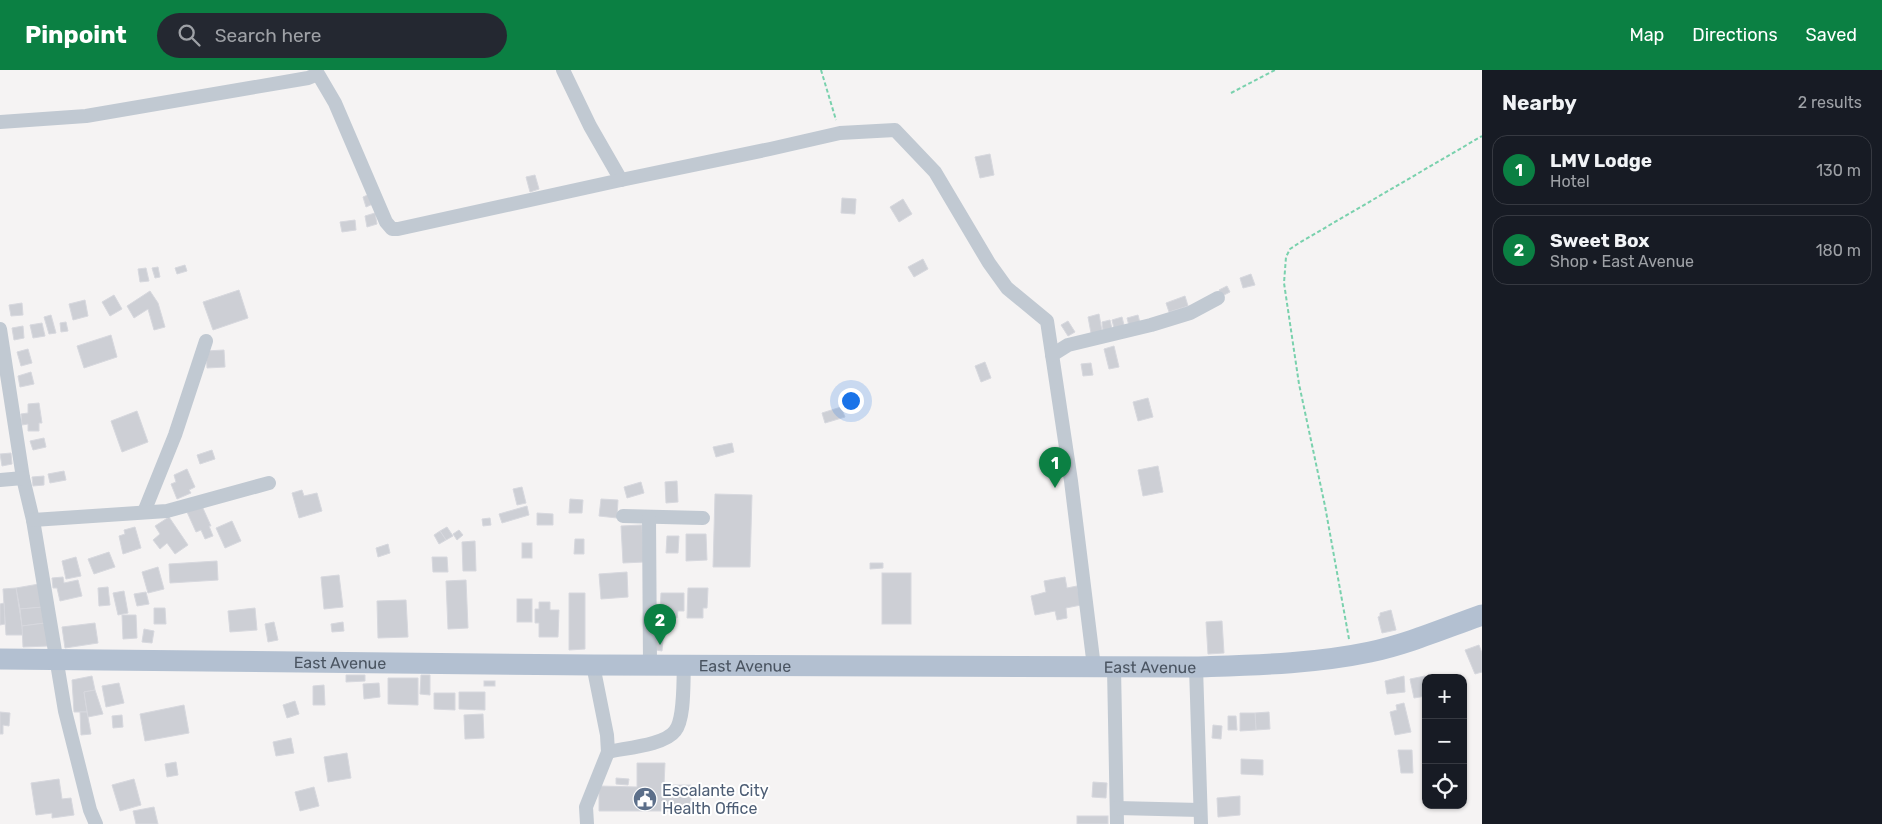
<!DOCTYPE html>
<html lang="en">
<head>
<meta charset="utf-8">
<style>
  :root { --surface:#171b24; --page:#242831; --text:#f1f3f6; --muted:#9ea1a6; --line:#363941; --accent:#0b8043 }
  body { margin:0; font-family:Rubik,sans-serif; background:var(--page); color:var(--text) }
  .controls { position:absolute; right:15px; bottom:15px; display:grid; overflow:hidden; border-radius:10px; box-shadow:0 1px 4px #0004 }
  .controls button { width:45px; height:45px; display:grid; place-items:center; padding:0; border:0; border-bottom:1px solid var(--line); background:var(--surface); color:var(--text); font:25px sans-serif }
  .you { position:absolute; left:850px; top:330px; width:18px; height:18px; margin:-12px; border:4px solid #fff; border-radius:50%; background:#1a73e8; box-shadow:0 0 0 8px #1a73e833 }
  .badge { display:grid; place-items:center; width:32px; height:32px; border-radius:50%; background:var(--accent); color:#fff; font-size:16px; font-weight:700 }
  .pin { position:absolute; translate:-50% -41px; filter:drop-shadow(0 1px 2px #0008) }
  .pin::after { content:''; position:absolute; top:26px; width:18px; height:15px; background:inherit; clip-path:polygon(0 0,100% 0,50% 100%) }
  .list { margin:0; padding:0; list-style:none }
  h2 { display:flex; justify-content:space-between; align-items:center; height:65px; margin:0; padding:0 20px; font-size:21px }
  h2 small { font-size:16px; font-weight:400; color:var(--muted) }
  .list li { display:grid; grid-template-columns:32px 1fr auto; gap:15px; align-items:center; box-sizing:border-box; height:70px; margin:0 10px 10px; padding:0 10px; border:1px solid var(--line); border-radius:15px }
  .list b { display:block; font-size:19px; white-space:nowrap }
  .list p { margin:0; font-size:16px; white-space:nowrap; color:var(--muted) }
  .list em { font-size:16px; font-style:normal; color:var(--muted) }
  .icon { flex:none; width:28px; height:28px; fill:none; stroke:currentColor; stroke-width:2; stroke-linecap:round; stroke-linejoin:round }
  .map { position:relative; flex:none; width:1482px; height:754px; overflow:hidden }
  header { display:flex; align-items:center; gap:30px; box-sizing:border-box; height:70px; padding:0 25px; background:var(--accent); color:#fff }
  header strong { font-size:24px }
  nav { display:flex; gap:28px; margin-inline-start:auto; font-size:18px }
  .search { width:350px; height:45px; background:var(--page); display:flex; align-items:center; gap:12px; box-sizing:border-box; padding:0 18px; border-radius:28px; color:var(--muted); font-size:19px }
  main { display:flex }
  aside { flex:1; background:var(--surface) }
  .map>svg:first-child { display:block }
</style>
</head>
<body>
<header>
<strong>Pinpoint</strong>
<div class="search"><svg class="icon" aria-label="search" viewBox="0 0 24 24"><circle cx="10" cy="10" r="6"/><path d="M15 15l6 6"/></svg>Search here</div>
<nav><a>Map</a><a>Directions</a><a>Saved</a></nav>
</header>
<main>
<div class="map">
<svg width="1482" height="754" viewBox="0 0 1482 754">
  <rect width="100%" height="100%" fill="#f5f3f3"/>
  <g fill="#cdcfd5" stroke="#d7d8de">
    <polygon points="990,84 994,105 980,108 975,87"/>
    <polygon points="535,105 539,119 530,122 526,107"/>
    <polygon points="370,124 373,134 366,137 363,127"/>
    <polygon points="842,128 856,129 855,144 841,143"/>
    <polygon points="903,129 912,144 899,152 890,137"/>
    <polygon points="375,143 377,154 367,157 365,146"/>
    <polygon points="355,150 356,160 342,162 340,152"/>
    <polygon points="923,189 928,199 914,207 908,197"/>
    <polygon points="185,195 187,201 177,204 175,198"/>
    <polygon points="158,197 160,207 155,208 152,198"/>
    <polygon points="146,198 149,211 140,212 138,199"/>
    <polygon points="1251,204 1255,215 1243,218 1240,208"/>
    <polygon points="1227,216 1230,222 1222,226 1219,220"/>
    <polygon points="239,220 248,248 213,260 203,232"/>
    <polygon points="150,221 158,233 165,257 154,260 148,239 134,248 127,236"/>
    <polygon points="114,225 122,239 110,246 102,232"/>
    <polygon points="1185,226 1188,236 1169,242 1166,233"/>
    <polygon points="85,230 88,246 73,250 69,234"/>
    <polygon points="22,233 23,245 11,246 9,235"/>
    <polygon points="1099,244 1102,261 1091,263 1088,247"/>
    <polygon points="51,245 56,263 49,264 44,247"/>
    <polygon points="1138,245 1140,253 1129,256 1127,248"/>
    <polygon points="1122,247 1124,255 1114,258 1112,250"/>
    <polygon points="1110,250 1112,259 1103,260 1102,252"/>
    <polygon points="1068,251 1075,262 1068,266 1061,255"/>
    <polygon points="66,252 68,261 61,262 60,253"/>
    <polygon points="42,253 45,266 33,268 30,255"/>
    <polygon points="23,256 24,268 14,270 12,258"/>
    <polygon points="111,265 117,287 84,298 77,276"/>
    <polygon points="1114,276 1119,297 1109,299 1104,279"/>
    <polygon points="28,279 32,293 21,296 17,282"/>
    <polygon points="224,280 225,297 207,298 206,281"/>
    <polygon points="985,292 991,308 981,312 975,296"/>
    <polygon points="1091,293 1093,305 1083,306 1081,294"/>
    <polygon points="31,302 34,314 20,317 18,306"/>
    <polygon points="1148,328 1153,347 1138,351 1133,332"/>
    <polygon points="39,333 42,353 39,353 39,361 28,361 28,354 22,355 21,344 28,343 28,334"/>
    <polygon points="841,337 845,347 825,353 822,343"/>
    <polygon points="137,341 148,372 122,382 111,351"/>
    <polygon points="44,368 46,377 33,380 30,371"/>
    <polygon points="732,373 734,382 716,387 713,377"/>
    <polygon points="212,380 215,389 200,394 197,385"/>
    <polygon points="11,383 12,394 2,396 0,384"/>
    <polygon points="1158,396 1163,422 1143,426 1138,400"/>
    <polygon points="187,399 195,417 189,420 191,423 177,429 171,414 176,412 174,405"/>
    <polygon points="64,401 66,410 50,413 48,404"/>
    <polygon points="44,406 44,415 33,416 32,407"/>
    <polygon points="677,411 678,432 666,433 665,412"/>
    <polygon points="641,412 644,423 627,428 624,417"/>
    <polygon points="522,417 526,433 517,435 513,419"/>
    <polygon points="302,420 304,426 317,423 322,441 299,448 292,423"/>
    <polygon points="715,424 752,425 750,497 713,497"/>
    <polygon points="570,429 583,430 582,443 569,443"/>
    <polygon points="601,429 618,430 617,448 599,446"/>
    <polygon points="202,436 211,456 209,456 213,466 205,469 201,460 196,462 187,442"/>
    <polygon points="527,436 529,445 502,453 499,444"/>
    <polygon points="537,443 553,444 553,455 537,455"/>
    <polygon points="169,447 188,475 175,484 167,473 160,479 153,470 160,464 155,456"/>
    <polygon points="490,448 491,455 483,456 482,449"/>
    <polygon points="232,451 241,471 225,478 216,458"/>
    <polygon points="642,455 644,492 623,493 621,456"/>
    <polygon points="135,457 141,478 123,484 119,466 125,464 124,460"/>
    <polygon points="447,457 453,466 446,470 440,461"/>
    <polygon points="459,460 463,465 457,470 453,464"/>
    <polygon points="440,461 446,470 439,474 434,465"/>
    <polygon points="686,464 706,464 707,490 686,491"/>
    <polygon points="667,466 679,466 678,483 666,483"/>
    <polygon points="575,469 584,469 584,484 574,484"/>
    <polygon points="475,471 476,501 463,501 462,472"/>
    <rect x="522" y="473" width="10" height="15"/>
    <polygon points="388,474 390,483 378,487 376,478"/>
    <polygon points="109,482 115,497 94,504 88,489"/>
    <polygon points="76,487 81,506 66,509 62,491"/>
    <polygon points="432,487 447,487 448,502 433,502"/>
    <polygon points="217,491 218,510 170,513 169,494"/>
    <polygon points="870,493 883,493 883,498 870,499"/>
    <polygon points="158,497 164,519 148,523 142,502"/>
    <polygon points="627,502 628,527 601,529 599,504"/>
    <rect x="882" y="503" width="29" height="51"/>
    <polygon points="339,505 343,537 324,539 321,507"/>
    <polygon points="63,507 64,513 78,510 82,526 60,531 57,518 53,518 52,508"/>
    <polygon points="1065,507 1067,518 1077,516 1081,535 1066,538 1067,548 1057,550 1055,541 1035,545 1031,526 1046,522 1044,511"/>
    <polygon points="466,510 468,558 448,559 446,511"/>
    <polygon points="39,514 43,537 20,539 16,518"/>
    <polygon points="108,517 110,535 99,536 98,518"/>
    <polygon points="16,518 22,556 23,565 6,565 3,519"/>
    <polygon points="688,518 708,518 707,538 703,538 703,548 687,548"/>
    <polygon points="124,521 128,543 118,545 113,523"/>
    <polygon points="146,522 149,534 137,536 134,524"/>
    <polygon points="569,523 585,523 585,579 569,580"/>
    <polygon points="661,523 684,523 684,541 678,541 677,548 667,548 667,541 660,541"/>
    <rect x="517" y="529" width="15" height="23"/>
    <polygon points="406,530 408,567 378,568 377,531"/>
    <polygon points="539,532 550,532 550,540 559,540 558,567 539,567 539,553 535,553 535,539 539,539"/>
    <polygon points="4,533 5,554 0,555 0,534"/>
    <polygon points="43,537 45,553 22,556 20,539"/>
    <polygon points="154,538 165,538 166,554 154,554"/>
    <polygon points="255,538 257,560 230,562 228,541"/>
    <polygon points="1391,540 1396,560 1382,563 1378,547 1380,546 1380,543"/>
    <polygon points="122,545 136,545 137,568 123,569"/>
    <polygon points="1222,551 1224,583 1208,584 1206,552"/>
    <polygon points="274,552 278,570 268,572 265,554"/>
    <polygon points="343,552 344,561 332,562 331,554"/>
    <polygon points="45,553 48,576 23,577 22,556"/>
    <polygon points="95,553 98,573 65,578 62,557"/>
    <polygon points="144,559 154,561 152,573 142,572"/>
    <polygon points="657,570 663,570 662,581 656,580"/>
    <polygon points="1479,575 1482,583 1482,602 1475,604 1465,580"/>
    <polygon points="346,605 365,605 365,611 346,612"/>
    <polygon points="421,605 430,605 430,625 420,624"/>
    <polygon points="92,606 95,620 84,622 87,642 74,642 72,610"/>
    <polygon points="1404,606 1405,622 1387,624 1385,611"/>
    <polygon points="1425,606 1426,626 1414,628 1410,609"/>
    <polygon points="388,608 418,608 418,635 388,634"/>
    <rect x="484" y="611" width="11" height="5"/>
    <polygon points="119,613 124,633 106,637 102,616"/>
    <polygon points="379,613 380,627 364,629 363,614"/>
    <polygon points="324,615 325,635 313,635 313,616"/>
    <polygon points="95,620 103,644 88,647 84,622"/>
    <polygon points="459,622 485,622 485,640 459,639"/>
    <polygon points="434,623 455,623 455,640 434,639"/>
    <polygon points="295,631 299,644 287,648 283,635"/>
    <polygon points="1404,633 1411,662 1395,665 1390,642 1397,640 1396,635"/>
    <polygon points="184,635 189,663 145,671 140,644"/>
    <polygon points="0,642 10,643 9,656 3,655 3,664 0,664"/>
    <polygon points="80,642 87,642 91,664 81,665"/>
    <polygon points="1269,642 1270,659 1256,660 1255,643"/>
    <polygon points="1240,643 1255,643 1256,660 1240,661"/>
    <polygon points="483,644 484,668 465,669 464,645"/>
    <polygon points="122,645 123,657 113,658 112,646"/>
    <polygon points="1228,646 1236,646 1237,660 1228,660"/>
    <polygon points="1213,655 1222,656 1221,669 1212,668"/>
    <polygon points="291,668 294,683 276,686 273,672"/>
    <polygon points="1398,680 1412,680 1413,703 1401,703"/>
    <polygon points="347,683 351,708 328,712 324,687"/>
    <polygon points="1241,689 1263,690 1263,705 1241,704"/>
    <polygon points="176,692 178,705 167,707 165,694"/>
    <polygon points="637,693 665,693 664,715 691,715 691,741 599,741 599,716 637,717"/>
    <polygon points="616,708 629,709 628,715 616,714"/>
    <polygon points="59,709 62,729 71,728 74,745 52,748 52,743 36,745 31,713"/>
    <polygon points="134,709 141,735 120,741 112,715"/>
    <polygon points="1093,712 1107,713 1106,728 1092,727"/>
    <polygon points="314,717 319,736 300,741 295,722"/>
    <polygon points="1240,726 1240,745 1218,747 1217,728"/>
    <polygon points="154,737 158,754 136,754 133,741"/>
    <rect x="1077" y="746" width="31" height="8"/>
  </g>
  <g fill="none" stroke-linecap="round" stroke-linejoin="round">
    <g stroke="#79d1ad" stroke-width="2" stroke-dasharray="4 2.5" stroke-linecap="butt">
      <polyline points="821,0 836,50"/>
      <polyline points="1231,23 1275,0"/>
      <polyline points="1349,569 1325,436 1299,314 1284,213 1286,187 1290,179 1299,173 1482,66"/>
    </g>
    <g stroke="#c1c9d2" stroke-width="14">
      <polyline points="563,0 590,56 621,110"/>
      <polyline points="0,52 86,46 308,8 318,4 335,33 386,152 392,159 398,159 621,110 770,79 840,63 895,60 935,102 989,193 1007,218 1047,251 1071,411 1094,597"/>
      <polyline points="0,259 23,408 33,450 65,641 90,740 96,754"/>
      <polyline points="1052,285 1068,275 1151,255 1190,243 1218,228"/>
      <polyline points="0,410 23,408"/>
      <polyline points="144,442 175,365 206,271"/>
      <polyline points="623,446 703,448"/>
      <polyline points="649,447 650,595"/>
      <polyline points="33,450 167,441 269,413"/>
      <polyline points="1196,597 1201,754"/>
      <polyline points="1114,598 1117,754"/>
      <path d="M608 682C625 678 665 675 675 661 685 649 683 611 684 595"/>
      <polyline points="1117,738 1200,740"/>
      <polyline points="587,754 586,737 608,682 607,665 593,595"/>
    </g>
    <path stroke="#b3c0d1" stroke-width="21" id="s1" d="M0 589 593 595 1196 597C1254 595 1313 594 1370 582 1408 574 1445 558 1482 545"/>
  </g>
  <defs>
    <g id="civic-disc" transform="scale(1.25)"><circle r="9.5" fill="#5c6f8a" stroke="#fff"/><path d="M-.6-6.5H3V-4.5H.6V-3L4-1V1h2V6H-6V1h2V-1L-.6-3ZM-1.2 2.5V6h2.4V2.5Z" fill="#fff"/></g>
  </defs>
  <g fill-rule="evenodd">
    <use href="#civic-disc" x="645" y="729"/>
  </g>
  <g text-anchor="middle" stroke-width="4" stroke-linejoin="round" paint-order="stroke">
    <g font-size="16" fill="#4a5461" stroke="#fff">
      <text dy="6" stroke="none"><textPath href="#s1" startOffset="340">East Avenue</textPath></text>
      <text dy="6" stroke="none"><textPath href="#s1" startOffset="745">East Avenue</textPath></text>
      <text dy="6" stroke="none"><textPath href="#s1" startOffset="1150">East Avenue</textPath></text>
    </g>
    <g font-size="16" fill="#4e5e75" stroke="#fff" text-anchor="start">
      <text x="662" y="726">Escalante City<tspan x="662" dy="18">Health Office</tspan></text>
    </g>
  </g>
</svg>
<div class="controls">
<button>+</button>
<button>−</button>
<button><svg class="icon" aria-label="locate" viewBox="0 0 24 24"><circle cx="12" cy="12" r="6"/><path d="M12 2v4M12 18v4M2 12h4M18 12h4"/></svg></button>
</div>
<div class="you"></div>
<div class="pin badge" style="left:1055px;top:418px">1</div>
<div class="pin badge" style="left:660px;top:575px">2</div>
</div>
<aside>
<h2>Nearby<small>2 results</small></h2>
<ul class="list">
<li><span class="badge">1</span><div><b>LMV Lodge</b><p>Hotel</p></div><em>130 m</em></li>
<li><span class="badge">2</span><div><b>Sweet Box</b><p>Shop · East Avenue</p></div><em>180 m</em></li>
</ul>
</aside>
</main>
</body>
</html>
